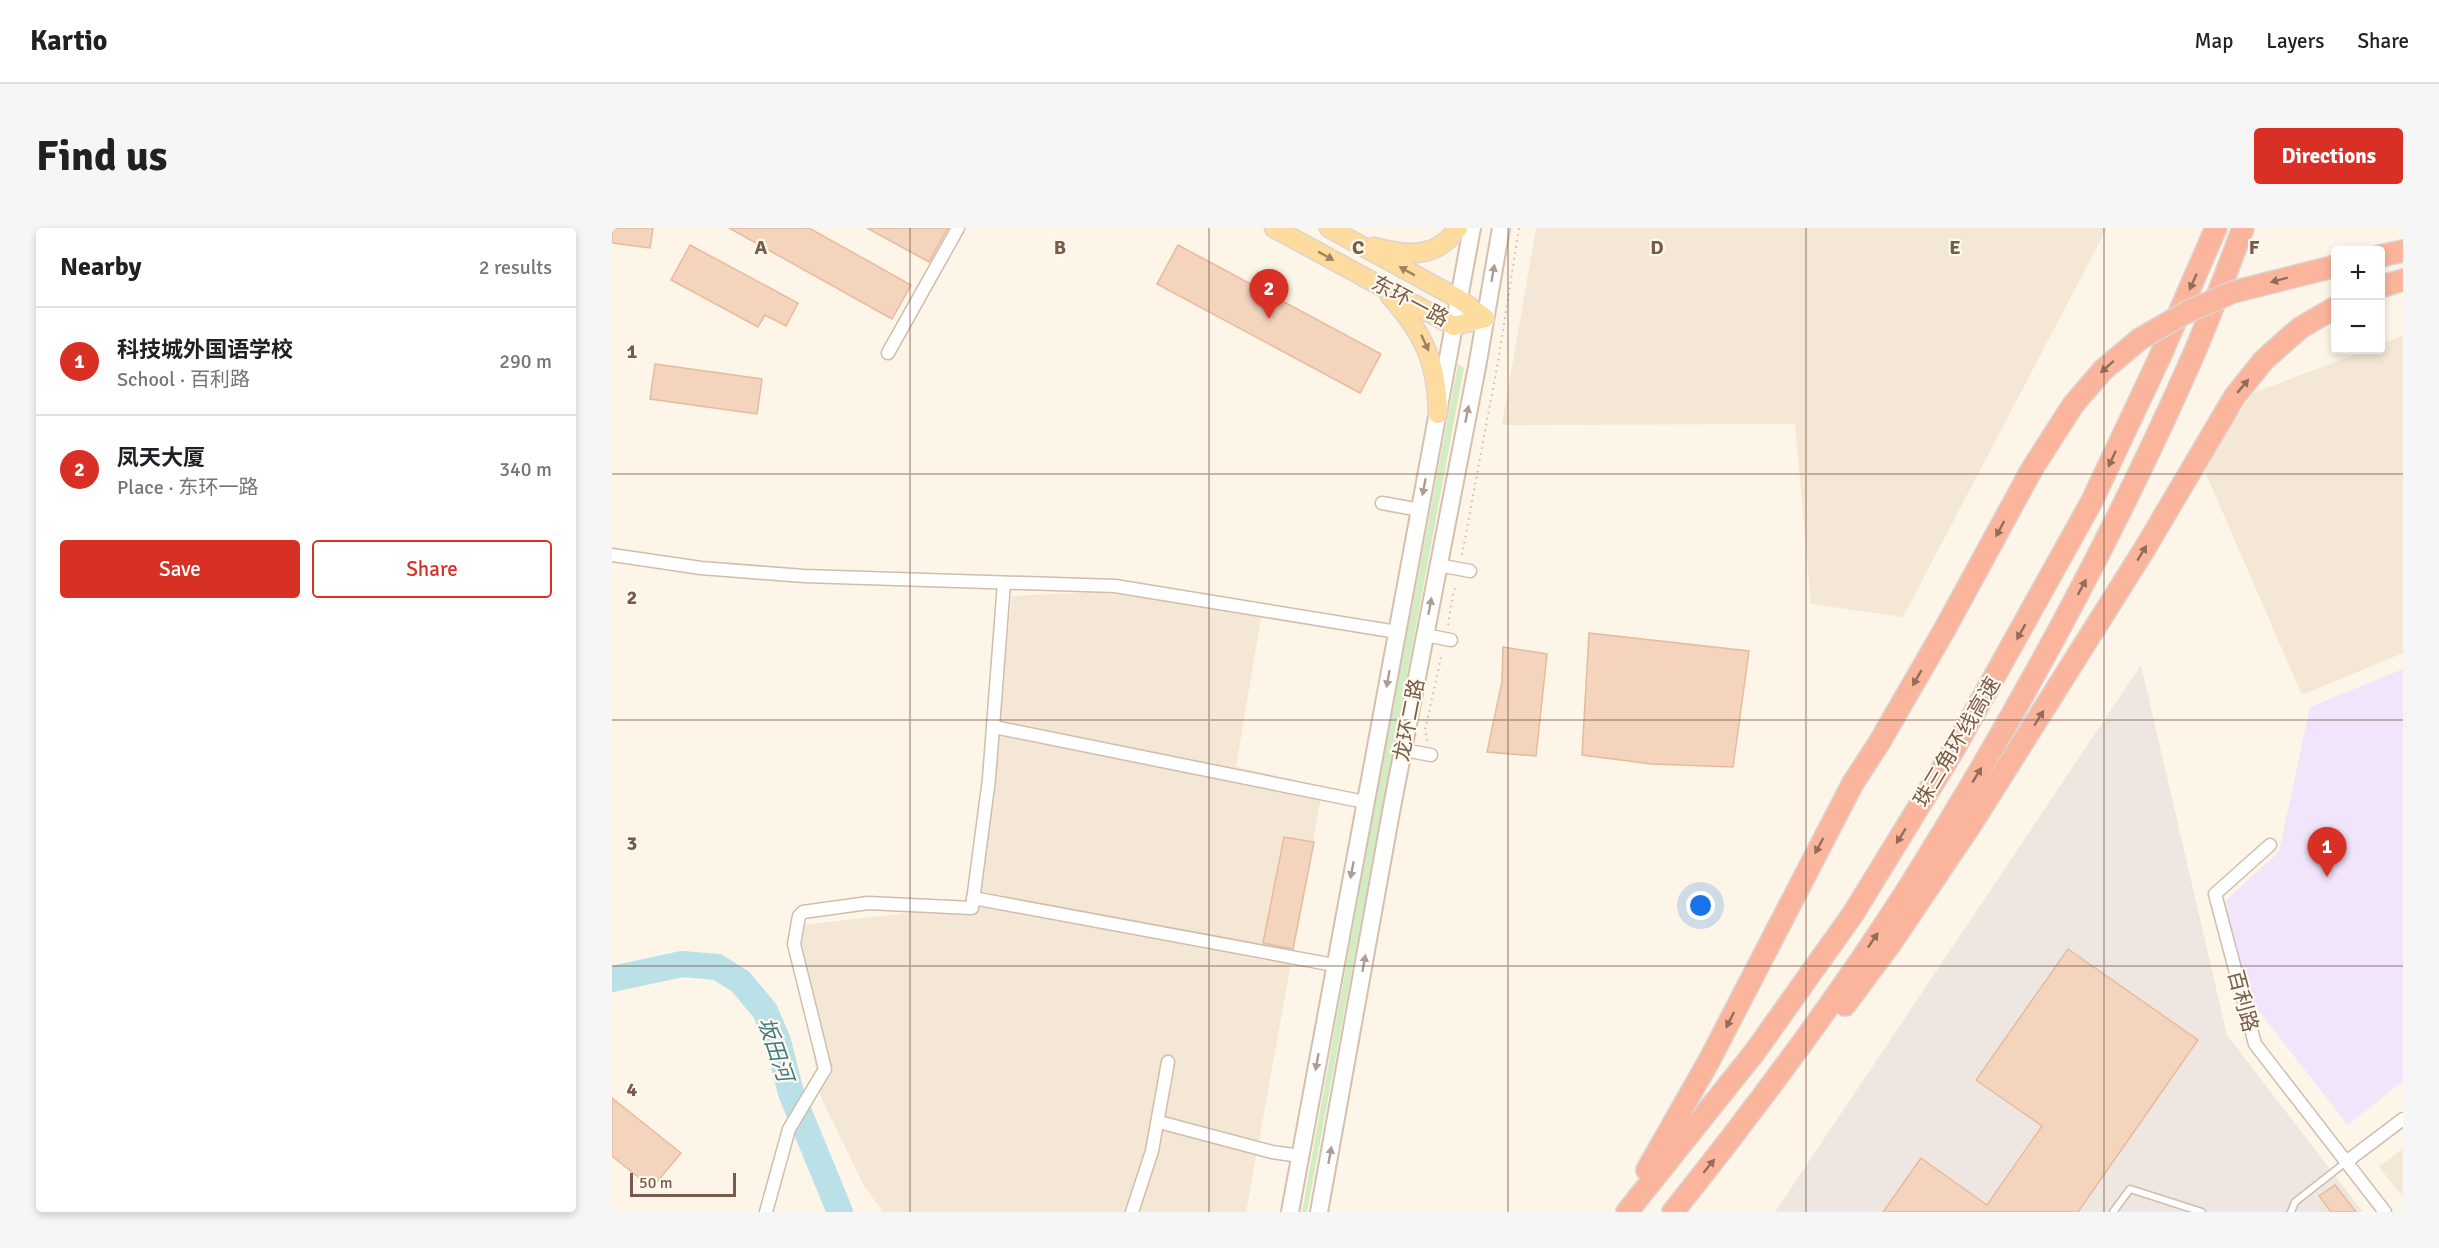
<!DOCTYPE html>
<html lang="en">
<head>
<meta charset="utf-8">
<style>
  :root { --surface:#fff; --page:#f6f6f6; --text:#202124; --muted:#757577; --line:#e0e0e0; --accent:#d93025 }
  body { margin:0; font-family:Signika,"Noto Sans SC",sans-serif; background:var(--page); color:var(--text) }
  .controls { position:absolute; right:18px; top:18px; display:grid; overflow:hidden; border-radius:6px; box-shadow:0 3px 9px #0003 }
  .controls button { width:54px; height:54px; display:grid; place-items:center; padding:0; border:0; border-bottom:2px solid var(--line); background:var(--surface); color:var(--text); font:30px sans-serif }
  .scale { position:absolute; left:18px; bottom:15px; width:106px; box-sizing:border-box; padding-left:6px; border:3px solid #795b4a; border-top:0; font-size:16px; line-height:21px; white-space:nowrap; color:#795b4a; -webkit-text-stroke:4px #fff9ee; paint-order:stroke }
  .you { position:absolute; left:1089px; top:678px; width:21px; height:21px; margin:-15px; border:4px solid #fff; border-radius:50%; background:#1a73e8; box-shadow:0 0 0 9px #1a73e833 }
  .badge { display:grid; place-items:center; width:39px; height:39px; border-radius:50%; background:var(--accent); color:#fff; font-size:20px; font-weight:700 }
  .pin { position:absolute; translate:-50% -50px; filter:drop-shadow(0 2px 3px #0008) }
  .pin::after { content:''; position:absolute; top:32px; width:21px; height:18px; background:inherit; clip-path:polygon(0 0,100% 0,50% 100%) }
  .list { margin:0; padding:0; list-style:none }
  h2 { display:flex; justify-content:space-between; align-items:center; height:78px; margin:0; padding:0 24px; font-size:26px }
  h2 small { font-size:20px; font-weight:400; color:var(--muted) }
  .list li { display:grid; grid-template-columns:39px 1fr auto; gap:18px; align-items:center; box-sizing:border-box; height:108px; padding:0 24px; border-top:2px solid var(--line) }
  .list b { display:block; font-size:22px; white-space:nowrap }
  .list p { margin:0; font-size:20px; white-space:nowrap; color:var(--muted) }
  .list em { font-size:20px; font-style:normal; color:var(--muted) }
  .actions { display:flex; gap:12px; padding:18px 24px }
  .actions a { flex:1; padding:14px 0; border:2px solid var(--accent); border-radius:6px; text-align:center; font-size:21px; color:var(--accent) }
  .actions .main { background:var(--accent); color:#fff }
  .map { position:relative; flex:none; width:1791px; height:984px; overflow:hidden; border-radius:6px }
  header { display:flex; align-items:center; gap:36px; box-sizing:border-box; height:84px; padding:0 30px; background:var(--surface); border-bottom:2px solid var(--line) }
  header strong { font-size:28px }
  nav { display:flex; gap:33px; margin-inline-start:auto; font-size:21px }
  .intro { display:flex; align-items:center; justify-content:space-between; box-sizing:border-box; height:144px; padding:0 36px }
  h1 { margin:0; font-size:42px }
  .button { padding:15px 27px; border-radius:6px; background:var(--accent); color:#fff; font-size:21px; font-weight:700 }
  main { display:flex; gap:36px; padding:0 36px }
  aside { flex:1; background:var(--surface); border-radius:6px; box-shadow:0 3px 9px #0003 }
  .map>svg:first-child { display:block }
</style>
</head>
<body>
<header>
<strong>Kartio</strong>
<nav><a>Map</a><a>Layers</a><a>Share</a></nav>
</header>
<div class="intro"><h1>Find us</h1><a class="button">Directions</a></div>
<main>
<aside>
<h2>Nearby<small>2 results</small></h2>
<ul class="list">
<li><span class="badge">1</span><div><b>科技城外国语学校</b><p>School · 百利路</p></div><em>290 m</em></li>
<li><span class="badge">2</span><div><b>凤天大厦</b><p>Place · 东环一路</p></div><em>340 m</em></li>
</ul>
<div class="actions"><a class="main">Save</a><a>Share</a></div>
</aside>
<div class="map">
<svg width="1791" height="984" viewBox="0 0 1791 984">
  <rect width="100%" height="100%" fill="#fdf5e7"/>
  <g fill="#f5e7d5">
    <polygon points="924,0 1495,0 1291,389 1199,376 1183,196 890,197"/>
    <polygon points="1791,108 1791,425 1690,467 1591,239 1641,165 1755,122 1768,122 1769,116"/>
    <polygon points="485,364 650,384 624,539 711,558 634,984 271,984 252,958 208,867 182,698 365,677 400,368"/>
    <polygon points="1791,920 1791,969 1767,939"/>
  </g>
  <polygon fill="#eee7e1" points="1529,437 1615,807 1751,984 1163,984"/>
  <polygon fill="#f2e4fa" points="1791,441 1791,853 1736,897 1623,753 1612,674 1667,624 1698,479"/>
  <polygon fill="#d4ecc4" points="846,136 852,140 695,984 690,984 763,576"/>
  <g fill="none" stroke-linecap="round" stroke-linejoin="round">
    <polyline stroke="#bae1e8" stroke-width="26" points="0,751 70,736 105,739 128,753 153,783 166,813 179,865 228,984"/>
  </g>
  <g fill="#f4d4bd" stroke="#e7ba9d" stroke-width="1.5">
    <polygon points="0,0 41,0 38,20 0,15"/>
    <polygon points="117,0 197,0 299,57 280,91"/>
    <polygon points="255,0 336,0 317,34"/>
    <polygon points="78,17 186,75 174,98 153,87 146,99 59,52"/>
    <polygon points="566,17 769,126 748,165 545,56"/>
    <polygon points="43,136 150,151 145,186 38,171"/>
    <polygon points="977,405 1137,423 1121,539 1040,536 970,527"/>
    <polygon points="891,419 935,426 924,528 875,524 890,454"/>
    <polygon points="672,609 702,614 681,721 651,715"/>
    <polygon points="1456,721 1586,812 1466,984 1271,984 1309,930 1375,977 1430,898 1364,852"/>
    <polygon points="0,870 69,925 40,960 0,928"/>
    <polygon points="1723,957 1744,984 1719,984 1707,968"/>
  </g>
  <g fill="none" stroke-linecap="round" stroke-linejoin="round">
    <g stroke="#d0bdac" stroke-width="9">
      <g id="lane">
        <polyline points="1501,984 1518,961 1590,984"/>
        <polyline points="1679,984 1683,974 1734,934"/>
      </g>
    </g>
    <g stroke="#d0bdac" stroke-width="15">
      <g id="street">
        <polyline points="276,125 346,0"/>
        <polyline points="770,275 808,282"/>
        <polyline points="0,327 89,340 192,348 503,358 785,404"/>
        <polyline points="826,337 858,343"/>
        <polyline points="813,407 839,412"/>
        <polyline points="382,499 753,574"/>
        <polyline points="792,522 819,527"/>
        <polyline points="1658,617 1603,666 1643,816 1773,984"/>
        <polyline points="361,670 722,737"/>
        <polyline points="547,894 660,924 688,928"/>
        <polyline points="1734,934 1791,891"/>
        <polyline points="154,984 177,901 213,841 182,716 187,688 191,684 256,675 360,680 377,551 392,355"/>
        <polyline points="520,984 540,923 556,834"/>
      </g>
    </g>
    <g stroke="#d6bfac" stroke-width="20">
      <g id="secondary">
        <polyline points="678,984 860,0"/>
        <polyline points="707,984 779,584 865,139 889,0"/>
      </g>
    </g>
    <g stroke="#dcd4d0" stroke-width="21">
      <g id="primary">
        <polyline points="662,0 842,98 873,90"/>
        <polyline points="717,0 847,71 873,90"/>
        <path d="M762 19C796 28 824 31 846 0"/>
        <path d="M778 68C812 106 825 134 826 186"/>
      </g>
    </g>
    <g stroke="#dcd4d0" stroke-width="24">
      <g id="highway">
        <polyline points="1768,28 1791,23"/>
        <polyline points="1768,59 1791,52"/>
        <polyline points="1233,777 1279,715 1360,595 1532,322 1623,168 1652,132 1688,100 1724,79"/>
        <polyline points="1035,942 1097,833 1241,555 1267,515 1334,399"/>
        <polyline points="1015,984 1142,825 1241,686 1341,523 1480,273 1547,131 1604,0"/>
        <path d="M1061 984C1143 881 1223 775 1294 664 1402 492 1499 314 1581 128 1599 86 1615 43 1631 0"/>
      </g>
    </g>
    <g stroke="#dab7a0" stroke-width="2" stroke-dasharray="1.5 4.5" stroke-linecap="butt">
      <polyline points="850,327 887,128 907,0"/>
      <polyline points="836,397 841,365 845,356"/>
      <polyline points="815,513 813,502 830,425"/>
    </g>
    <use href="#lane" stroke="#fff" stroke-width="6"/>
    <use href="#street" stroke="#fff" stroke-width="12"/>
    <use href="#secondary" stroke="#fff" stroke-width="16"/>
    <use href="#primary" stroke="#fedb9e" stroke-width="18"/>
    <use href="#highway" stroke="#fab59c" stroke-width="21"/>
    <g stroke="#dcd4d0" stroke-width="24" stroke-linecap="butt">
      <polyline id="highway-bridge" points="1334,399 1420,241 1461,177 1491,142 1528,111 1575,84 1621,64 1724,38"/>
    </g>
    <use href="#highway-bridge" stroke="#fab59c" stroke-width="21"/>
  </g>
  <defs><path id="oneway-solid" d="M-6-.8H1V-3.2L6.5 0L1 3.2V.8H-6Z" transform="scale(1.5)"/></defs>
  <g fill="#a18163">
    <use href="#oneway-solid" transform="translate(714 28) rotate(29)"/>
    <use href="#oneway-solid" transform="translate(795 43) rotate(-151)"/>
    <use href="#oneway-solid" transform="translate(813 115) rotate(65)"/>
  </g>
  <g fill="#af9d92">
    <use href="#oneway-solid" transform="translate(881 45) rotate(-80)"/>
    <use href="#oneway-solid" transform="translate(855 186) rotate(-79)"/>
    <use href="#oneway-solid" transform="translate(812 259) rotate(101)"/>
    <use href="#oneway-solid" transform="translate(818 378) rotate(-80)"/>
    <use href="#oneway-solid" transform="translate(776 451) rotate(100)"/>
    <use href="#oneway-solid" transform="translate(740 642) rotate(101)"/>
    <use href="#oneway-solid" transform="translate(752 735) rotate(-80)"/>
    <use href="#oneway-solid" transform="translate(705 834) rotate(100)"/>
    <use href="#oneway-solid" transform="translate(718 927) rotate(-80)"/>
  </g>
  <g fill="#936d5a">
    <use href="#oneway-solid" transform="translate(1667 52) rotate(165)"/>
    <use href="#oneway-solid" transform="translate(1581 54) rotate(114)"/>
    <use href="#oneway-solid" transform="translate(1495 139) rotate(138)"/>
    <use href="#oneway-solid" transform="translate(1631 158) rotate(-50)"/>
    <use href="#oneway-solid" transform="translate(1500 231) rotate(115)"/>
    <use href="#oneway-solid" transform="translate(1388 301) rotate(118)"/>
    <use href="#oneway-solid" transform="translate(1530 325) rotate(-59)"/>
    <use href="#oneway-solid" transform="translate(1470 359) rotate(-62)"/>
    <use href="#oneway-solid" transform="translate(1409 404) rotate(119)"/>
    <use href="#oneway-solid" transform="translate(1305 450) rotate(120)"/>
    <use href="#oneway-solid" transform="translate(1427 490) rotate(-58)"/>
    <use href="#oneway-solid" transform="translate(1365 547) rotate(-59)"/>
    <use href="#oneway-solid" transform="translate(1289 608) rotate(122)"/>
    <use href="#oneway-solid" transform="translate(1207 618) rotate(118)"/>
    <use href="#oneway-solid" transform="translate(1261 712) rotate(-56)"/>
    <use href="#oneway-solid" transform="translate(1118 792) rotate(117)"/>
    <use href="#oneway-solid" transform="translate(1097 938) rotate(-51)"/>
  </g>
  <path fill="none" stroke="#795b4a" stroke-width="1.5" stroke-opacity="0.55" d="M298 0V984M597 0V984M896 0V984M1194 0V984M1492 0V984M0 246H1791M0 492H1791M0 738H1791"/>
  <g text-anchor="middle" stroke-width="4.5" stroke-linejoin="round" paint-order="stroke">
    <g font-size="21" fill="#795b4a" stroke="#fff9ee">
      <text transform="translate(798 73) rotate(28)" y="7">东环一路</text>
      <text transform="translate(797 492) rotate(-79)" y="7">龙环二路</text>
      <text transform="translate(1345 514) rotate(-59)" y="7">珠三角环线高速</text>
      <text transform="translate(1631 773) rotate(75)" y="7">百利路</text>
    </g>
    <g font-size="22" font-style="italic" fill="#3f7a86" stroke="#fff9ee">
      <text transform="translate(164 821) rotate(71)" y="8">坂田河</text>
    </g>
  </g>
  <g font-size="20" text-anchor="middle" font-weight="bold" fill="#795b4a" stroke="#fff9ee" stroke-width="4.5" stroke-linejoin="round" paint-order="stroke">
    <text x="149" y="26">A</text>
    <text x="448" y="26">B</text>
    <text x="746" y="26">C</text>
    <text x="1045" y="26">D</text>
    <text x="1343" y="26">E</text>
    <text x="1642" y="26">F</text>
    <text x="20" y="130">1</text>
    <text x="20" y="376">2</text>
    <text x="20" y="622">3</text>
    <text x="20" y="868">4</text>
  </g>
</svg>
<div class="controls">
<button>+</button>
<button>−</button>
</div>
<div class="scale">50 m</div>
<div class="you"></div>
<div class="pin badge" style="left:1715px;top:649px">1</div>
<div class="pin badge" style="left:657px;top:91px">2</div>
</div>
</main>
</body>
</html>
